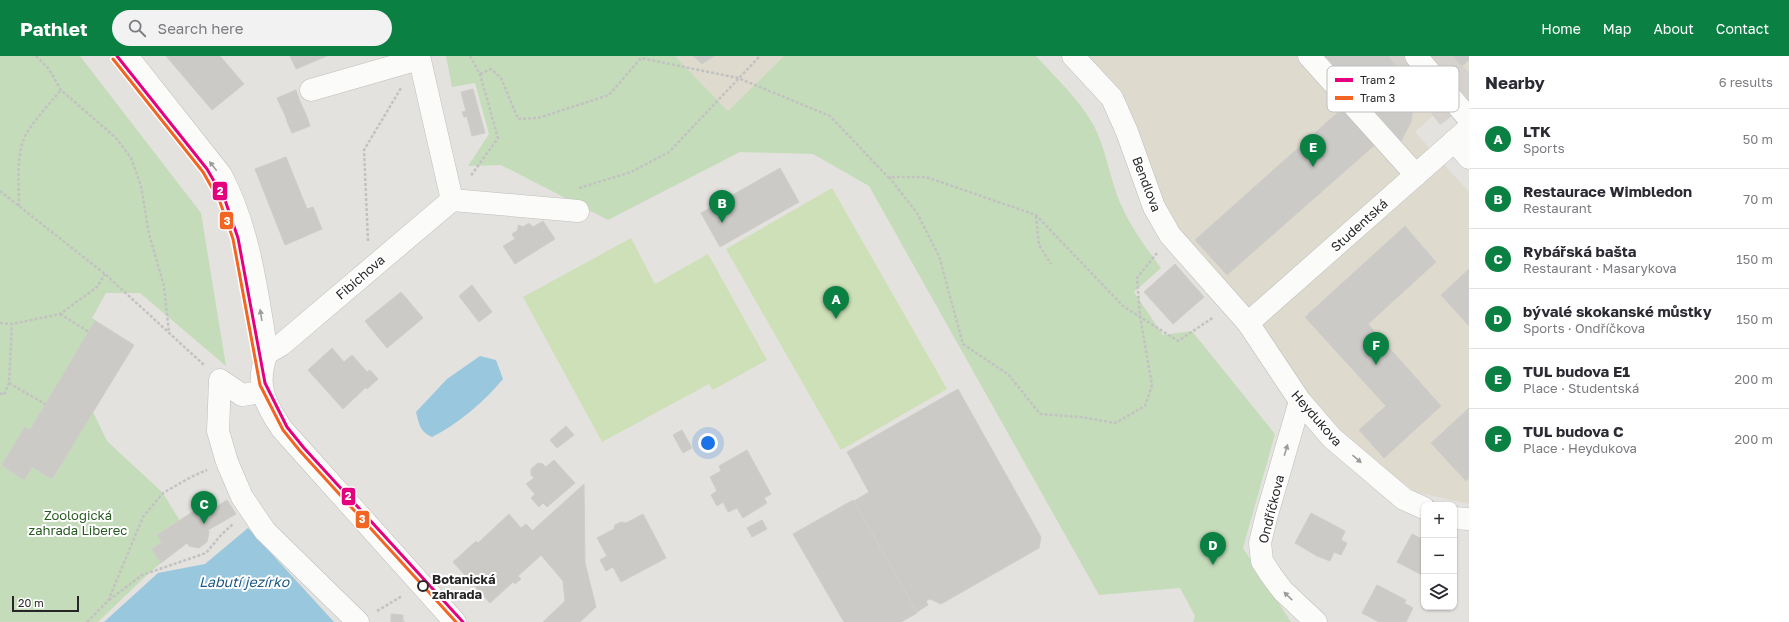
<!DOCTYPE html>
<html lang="en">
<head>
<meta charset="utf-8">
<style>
  :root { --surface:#fff; --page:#f2f2f3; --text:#2b2b33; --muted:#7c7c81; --line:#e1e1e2; --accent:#0b8043 }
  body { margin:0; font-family:"Golos Text",sans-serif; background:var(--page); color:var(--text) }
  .controls { position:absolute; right:12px; bottom:12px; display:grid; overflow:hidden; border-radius:8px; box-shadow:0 1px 3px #0004 }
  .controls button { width:36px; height:36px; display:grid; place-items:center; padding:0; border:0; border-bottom:1px solid var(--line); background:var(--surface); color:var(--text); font:20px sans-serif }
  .scale { position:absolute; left:12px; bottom:10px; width:67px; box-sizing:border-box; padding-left:4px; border:2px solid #272727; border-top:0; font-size:11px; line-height:14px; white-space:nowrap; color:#272727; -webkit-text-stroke:3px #fff; paint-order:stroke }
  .you { position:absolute; left:708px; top:387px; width:14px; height:14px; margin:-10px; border:3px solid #fff; border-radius:50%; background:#1a73e8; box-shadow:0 0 0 6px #1a73e833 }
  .badge { display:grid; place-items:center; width:26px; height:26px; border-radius:50%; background:var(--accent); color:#fff; font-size:13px; font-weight:700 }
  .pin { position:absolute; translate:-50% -33px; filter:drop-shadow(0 1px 2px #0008) }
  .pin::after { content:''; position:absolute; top:21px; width:14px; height:12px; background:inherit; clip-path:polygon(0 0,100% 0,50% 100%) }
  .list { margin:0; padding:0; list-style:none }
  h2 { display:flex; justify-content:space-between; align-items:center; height:52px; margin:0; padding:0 16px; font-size:17px }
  h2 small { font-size:13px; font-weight:400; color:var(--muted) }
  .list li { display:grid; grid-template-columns:26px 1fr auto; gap:12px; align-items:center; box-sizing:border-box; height:60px; padding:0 16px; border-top:1px solid var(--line) }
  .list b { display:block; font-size:15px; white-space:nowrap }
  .list p { margin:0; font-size:13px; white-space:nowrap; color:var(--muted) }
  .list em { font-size:13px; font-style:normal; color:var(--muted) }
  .icon { flex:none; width:22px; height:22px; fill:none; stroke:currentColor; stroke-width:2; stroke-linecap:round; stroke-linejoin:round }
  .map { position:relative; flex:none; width:1469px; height:566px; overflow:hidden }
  header { display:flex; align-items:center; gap:24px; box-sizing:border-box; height:56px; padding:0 20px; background:var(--accent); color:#fff }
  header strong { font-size:19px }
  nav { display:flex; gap:22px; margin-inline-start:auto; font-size:14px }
  .search { width:280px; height:36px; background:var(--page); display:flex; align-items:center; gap:10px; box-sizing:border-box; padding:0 14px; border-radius:22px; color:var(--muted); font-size:15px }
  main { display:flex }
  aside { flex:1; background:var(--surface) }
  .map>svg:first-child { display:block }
</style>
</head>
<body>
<header>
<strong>Pathlet</strong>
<div class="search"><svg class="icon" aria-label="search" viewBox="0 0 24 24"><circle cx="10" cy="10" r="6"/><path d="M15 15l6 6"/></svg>Search here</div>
<nav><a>Home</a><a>Map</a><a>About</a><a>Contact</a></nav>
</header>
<main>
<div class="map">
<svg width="1469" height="566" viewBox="0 0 1469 566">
  <rect width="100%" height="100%" fill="#e4e2de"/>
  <g fill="#dedacd">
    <polygon points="675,0 784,0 728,55"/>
    <polygon points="1086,0 1469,0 1469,27 1415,76 1469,136 1469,448 1416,436 1332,376 1176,169"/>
  </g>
  <g fill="#c5dcba">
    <polygon points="0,0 80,0 201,157 226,310 140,237 106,237 92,262 134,289 93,356 107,385 163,437 180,465 162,486 152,493 161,507 150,516 98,566 0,566"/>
    <path d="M446 0H675L728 55 784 0H1036C1056 22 1080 44 1094 70 1105 92 1109 116 1117 139 1127 166 1144 189 1161 212L1134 236 1163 279 1192 275 1275 378 1243 492 1291 566H1193L1195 560 1180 532 1099 539 869 130 813 98 740 96 608 164 501 109 468 110 489 78 475 27 452 31Z"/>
  </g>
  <g fill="#cee0b8">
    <polygon points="832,132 947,333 841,394 726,193"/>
    <polygon points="631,182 655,228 708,198 767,304 713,334 709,328 602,386 523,241"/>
  </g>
  <polygon fill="#d5d2cd" points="1388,0 1453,0 1469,16 1469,47 1440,69"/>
  <g fill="#98c7de">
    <path d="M480 300 496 304 503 323C484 346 458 368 432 381 420 376 419 368 416 356L447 323Z"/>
    <polygon points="248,472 334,566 104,566 158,517 205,508"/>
  </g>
  <g fill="#cccac7" stroke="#cfcdca">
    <polygon points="166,0 220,0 244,28 212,54"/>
    <polygon points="290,0 327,0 296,13"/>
    <polygon points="693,0 714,0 702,8"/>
    <polygon points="1325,0 1377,0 1395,17 1405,40 1411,66 1401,85"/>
    <polygon points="1377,0 1388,0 1422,44 1413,50 1411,66 1405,40 1395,17"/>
    <polygon points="1453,0 1469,0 1469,4 1462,10"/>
    <polygon points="473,33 485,77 472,80 467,61 464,61 462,56 466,55 461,36"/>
    <polygon points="296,34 299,43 281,51 277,42"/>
    <polygon points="299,43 303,52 285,59 281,51"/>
    <polygon points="1345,50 1377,87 1227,219 1195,184"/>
    <polygon points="303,52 307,61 288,68 285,59"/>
    <polygon points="307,61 310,70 292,77 288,68"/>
    <polygon points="286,101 307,153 313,151 322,173 285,189 255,113"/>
    <polygon points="780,112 799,146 720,191 701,157"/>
    <polygon points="543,165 555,183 515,208 503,190 515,183 512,178 518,174 518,169 523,171 529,167 533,171"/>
    <polygon points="1405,170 1436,206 1368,268 1441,350 1384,402 1359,374 1386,350 1305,261"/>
    <polygon points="1175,208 1204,241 1173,268 1144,236"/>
    <polygon points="1469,213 1469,270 1441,239"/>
    <polygon points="472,229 492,256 479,266 459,240"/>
    <polygon points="401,236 423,262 387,292 365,265"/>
    <polygon points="95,265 134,289 52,423 32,411 24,424 2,409 25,371 30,374"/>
    <polygon points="332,292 344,306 352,299 367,316 370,314 378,323 367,333 366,331 343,353 308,314"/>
    <polygon points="958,333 1041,481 1039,492 941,548 930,543 926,545 928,549 917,556 854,445 869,436 847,396"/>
    <polygon points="1469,352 1469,422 1466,425 1431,387"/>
    <polygon points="566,370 574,379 557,392 550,384"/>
    <polygon points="682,374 692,392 683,397 673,379"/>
    <polygon points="747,394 771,438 764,442 767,447 743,462 737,452 728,456 723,446 717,450 711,439 717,435 710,421 721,415 719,410"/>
    <polygon points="554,404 575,427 547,451 543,447 539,451 531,442 535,438 526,428 534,422 531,419 531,413 538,407 543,408 546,411"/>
    <polygon points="584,428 585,507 596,551 580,566 543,566 565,545 563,525 541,499 549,492 532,475"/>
    <polygon points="210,442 216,451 227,444 236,458 208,474 209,476 207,486 199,492 189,490 187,487 161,507 152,493 162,486 157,479 200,451 199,450"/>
    <polygon points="853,444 917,557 901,566 844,566 793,478"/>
    <polygon points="1311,457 1345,475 1341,484 1347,487 1341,499 1334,496 1330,505 1317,500 1295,487"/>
    <polygon points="509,458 521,472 526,468 549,492 518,520 521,523 515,528 513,526 490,547 453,506 476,485 478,487"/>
    <polygon points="643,458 666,502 621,526 613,511 606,515 600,504 607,500 597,482 614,473 615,469 621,466 626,467"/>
    <polygon points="762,464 767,473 752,481 747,472"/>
    <polygon points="1412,478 1424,484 1424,520 1397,506"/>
    <polygon points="1377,529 1406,544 1404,547 1413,552 1406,566 1379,566 1362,557"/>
    <polygon points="391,558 403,559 403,565 405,566 391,566"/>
  </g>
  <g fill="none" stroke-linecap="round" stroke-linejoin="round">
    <g stroke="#bebebe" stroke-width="23">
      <g id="minor">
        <path d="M127 0 221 119C250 174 257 236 267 297"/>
        <polyline points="1073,0 1112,42 1127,76 1154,151 1170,179 1248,267 1300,345 1332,382 1404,443 1424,452"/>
        <polyline points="1309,0 1416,119"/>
        <polyline points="1416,0 1469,63"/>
        <polyline points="311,34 419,3"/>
        <polyline points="1454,85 1469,102"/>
        <polyline points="452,144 578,155"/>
        <polyline points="1248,267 1469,72"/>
        <polyline points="267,297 281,289 452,144 419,0"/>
        <path d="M267 297C255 329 264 346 282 373L455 566"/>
        <polyline points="262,336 242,339 220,324 218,375 227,406 242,441 265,475 358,566"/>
        <polyline points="1300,345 1266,462 1260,487 1262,505 1271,519 1283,535 1316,566"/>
        <polyline points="1454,462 1469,463"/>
      </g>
    </g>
    <g stroke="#c2c2c2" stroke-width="2.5" stroke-dasharray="3 2" stroke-linecap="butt">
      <polyline points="36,0 49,13 61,34 116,82 131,102 141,130 149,178 164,230 169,277"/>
      <polyline points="470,0 480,18 498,82 470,121"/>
      <polyline points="480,18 491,13 501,22 518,63 538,62 609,39 641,2 738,22 830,60 888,121 926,121 1036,159 1123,250 1178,285 1214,261"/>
      <polyline points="889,121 917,157 939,200 963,288 1009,319 1040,358 1081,361 1115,367 1145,350 1152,329 1140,260 1137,222 1157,197"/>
      <polyline points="579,132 631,116 669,96 760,0"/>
      <polyline points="0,135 105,218 204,309"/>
      <path d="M19 150C19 128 15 94 28 75 38 60 50 47 61 34"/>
      <polyline points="1036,160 1039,189 1051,208"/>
      <polyline points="368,185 364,94 401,32"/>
      <polyline points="60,258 89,276"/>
      <polyline points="0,267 12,268 60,258 97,231 105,218"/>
      <polyline points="9,327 45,348"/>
      <polyline points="0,337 4,339 9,327 12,268"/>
      <polyline points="109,544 142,519 206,497 221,479 233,468"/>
      <polyline points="377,555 402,540"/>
      <polyline points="87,566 108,545 143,461 163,437 191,421 207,414"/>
    </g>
    <use href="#minor" stroke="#fbfbfa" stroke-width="22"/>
    <g stroke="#fff" stroke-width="6">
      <polyline id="tram-1" points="117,0 207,113 225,144 238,182 265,327 287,371 304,392 463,566"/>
    </g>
    <g stroke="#fff" stroke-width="6">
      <polyline id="tram-2" points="113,3 203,116 220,146 233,183 260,329 283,374 300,395 456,566"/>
    </g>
    <use href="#tram-1" stroke="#e5007d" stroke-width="3"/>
    <use href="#tram-2" stroke="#f26522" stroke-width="3"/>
  </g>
  <defs><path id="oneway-solid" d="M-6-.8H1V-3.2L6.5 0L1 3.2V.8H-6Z"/></defs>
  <g fill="#9c9c9b">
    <use href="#oneway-solid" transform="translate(213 110) rotate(-128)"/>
    <use href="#oneway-solid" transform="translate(261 259) rotate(-99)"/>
    <use href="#oneway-solid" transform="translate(1286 394) rotate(-73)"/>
    <use href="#oneway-solid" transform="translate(1357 403) rotate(41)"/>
    <use href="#oneway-solid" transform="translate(1288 540) rotate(-136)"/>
  </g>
  <circle fill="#fff" stroke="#272727" stroke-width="2" cx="423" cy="530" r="5"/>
  <g text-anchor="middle" stroke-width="4" stroke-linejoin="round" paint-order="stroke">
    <g font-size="13" fill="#272727" stroke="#fff">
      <text transform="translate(1147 128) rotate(69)" y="5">Bendlova</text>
      <text transform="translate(1359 169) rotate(-42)" y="5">Studentská</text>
      <text transform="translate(360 221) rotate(-41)" y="5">Fibichova</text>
      <text transform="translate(1317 362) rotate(49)" y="5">Heydukova</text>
      <text transform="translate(1271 453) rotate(-76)" y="5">Ondříčkova</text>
    </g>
    <g font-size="13" fill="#285921" stroke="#fff">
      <text x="78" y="464">Zoologická<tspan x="78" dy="15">zahrada Liberec</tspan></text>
    </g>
    <g font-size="13" font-weight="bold" fill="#272727" stroke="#fff" text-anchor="start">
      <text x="432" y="528">Botanická<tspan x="432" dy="15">zahrada</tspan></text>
    </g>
    <g font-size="14" font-style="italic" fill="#1d5985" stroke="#fff">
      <text x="244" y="531">Labutí jezírko</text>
    </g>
  </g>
  <rect x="1327" y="10" width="132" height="46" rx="6" fill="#fff" stroke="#bebebe" stroke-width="1"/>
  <rect x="1335" y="22" width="18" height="4" fill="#e5007d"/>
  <rect x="1335" y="40" width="18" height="4" fill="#f26522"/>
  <g font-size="11" fill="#272727">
    <text x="1360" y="28">Tram 2</text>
    <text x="1360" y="46">Tram 3</text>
  </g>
  <g stroke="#fff" stroke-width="1.5">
    <rect x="212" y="125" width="16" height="20" rx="4" fill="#e5007d"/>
    <rect x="219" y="155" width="15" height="19" rx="4" fill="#f26522"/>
    <rect x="341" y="431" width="15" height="19" rx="4" fill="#e5007d"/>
    <rect x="355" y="454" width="15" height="19" rx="4" fill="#f26522"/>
  </g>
  <g font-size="11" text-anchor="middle" font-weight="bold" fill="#fff">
    <text x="220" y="139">2</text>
    <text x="227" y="169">3</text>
    <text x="348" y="444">2</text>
    <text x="362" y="467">3</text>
  </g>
</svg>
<div class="controls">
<button>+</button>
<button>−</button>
<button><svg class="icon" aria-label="layers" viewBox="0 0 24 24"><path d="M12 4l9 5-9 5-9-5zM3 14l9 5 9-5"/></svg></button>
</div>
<div class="scale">20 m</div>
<div class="you"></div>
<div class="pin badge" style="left:836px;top:263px">A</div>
<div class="pin badge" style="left:722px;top:167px">B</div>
<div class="pin badge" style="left:204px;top:468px">C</div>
<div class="pin badge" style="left:1213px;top:509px">D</div>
<div class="pin badge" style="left:1313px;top:111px">E</div>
<div class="pin badge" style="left:1376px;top:309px">F</div>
</div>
<aside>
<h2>Nearby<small>6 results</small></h2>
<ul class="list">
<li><span class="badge">A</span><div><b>LTK</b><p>Sports</p></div><em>50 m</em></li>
<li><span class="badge">B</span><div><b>Restaurace Wimbledon</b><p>Restaurant</p></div><em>70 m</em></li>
<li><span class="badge">C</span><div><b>Rybářská bašta</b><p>Restaurant · Masarykova</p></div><em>150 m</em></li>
<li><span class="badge">D</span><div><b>bývalé skokanské můstky</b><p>Sports · Ondříčkova</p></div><em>150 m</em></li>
<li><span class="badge">E</span><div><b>TUL budova E1</b><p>Place · Studentská</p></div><em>200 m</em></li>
<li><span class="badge">F</span><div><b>TUL budova C</b><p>Place · Heydukova</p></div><em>200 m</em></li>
</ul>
</aside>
</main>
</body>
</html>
